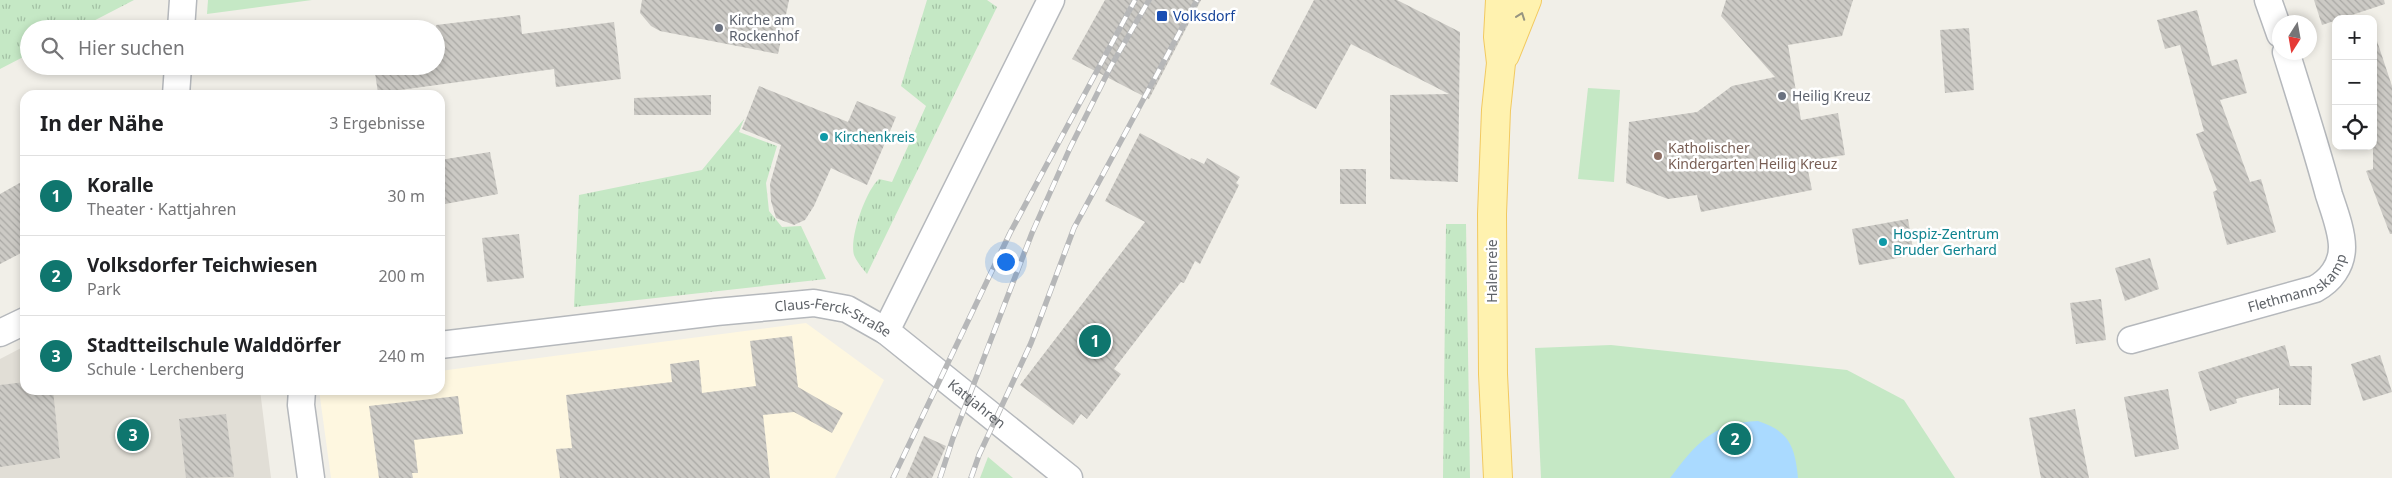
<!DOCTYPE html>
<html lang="de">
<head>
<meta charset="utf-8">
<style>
  :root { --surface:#fff; --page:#f6f6f6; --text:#202124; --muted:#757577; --line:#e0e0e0; --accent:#0f766e }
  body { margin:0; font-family:"Noto Sans",sans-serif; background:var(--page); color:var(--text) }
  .controls { position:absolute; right:15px; top:15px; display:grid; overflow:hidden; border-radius:10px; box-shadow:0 2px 8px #0003 }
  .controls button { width:45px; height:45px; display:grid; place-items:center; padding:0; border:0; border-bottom:1px solid var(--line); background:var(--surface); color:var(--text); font:25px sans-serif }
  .compass { position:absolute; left:2272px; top:15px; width:45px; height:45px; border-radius:50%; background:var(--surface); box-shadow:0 2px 8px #0003; rotate:191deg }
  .you { position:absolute; left:1005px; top:261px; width:18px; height:18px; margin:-12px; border:4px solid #fff; border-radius:50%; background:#1a73e8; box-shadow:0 0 0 8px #1a73e833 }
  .badge { display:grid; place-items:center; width:32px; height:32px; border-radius:50%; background:var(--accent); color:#fff; font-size:16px; font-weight:700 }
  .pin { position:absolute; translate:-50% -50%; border:2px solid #fff; box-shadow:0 1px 5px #0006 }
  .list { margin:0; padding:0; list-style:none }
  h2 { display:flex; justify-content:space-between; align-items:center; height:65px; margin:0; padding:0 20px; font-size:21px }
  h2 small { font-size:16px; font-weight:400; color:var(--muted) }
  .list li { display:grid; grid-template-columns:32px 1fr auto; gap:15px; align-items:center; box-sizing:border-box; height:80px; padding:0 20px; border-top:1px solid var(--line) }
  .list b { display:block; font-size:19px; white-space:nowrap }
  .list p { margin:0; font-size:16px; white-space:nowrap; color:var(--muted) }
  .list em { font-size:16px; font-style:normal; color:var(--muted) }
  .icon { flex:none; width:28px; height:28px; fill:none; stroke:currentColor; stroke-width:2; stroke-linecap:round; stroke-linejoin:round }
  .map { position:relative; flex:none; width:2392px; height:478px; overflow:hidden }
  .search { position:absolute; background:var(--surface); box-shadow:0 2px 8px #0003; left:20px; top:20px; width:425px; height:55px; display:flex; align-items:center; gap:12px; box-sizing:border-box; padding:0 18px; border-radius:28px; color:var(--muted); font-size:19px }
  .panel { position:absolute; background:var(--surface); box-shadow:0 2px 8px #0003; left:20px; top:90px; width:425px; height:305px; border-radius:15px }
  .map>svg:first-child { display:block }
</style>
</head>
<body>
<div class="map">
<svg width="2392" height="478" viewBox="0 0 2392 478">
  <defs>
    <pattern id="grass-tufts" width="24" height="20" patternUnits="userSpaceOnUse" patternTransform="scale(1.25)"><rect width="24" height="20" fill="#c5e8c5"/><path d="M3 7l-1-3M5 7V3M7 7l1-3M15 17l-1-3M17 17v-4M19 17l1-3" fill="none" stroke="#a3c0a4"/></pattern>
    <pattern id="building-back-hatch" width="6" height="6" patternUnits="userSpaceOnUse" patternTransform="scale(1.25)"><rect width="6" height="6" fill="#cccac5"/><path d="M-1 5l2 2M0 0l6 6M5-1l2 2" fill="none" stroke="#a9a8a4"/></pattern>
  </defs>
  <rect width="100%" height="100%" fill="#f1efe8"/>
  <polygon fill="#fef7e0" points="806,323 884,380 835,478 331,478 319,390 440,390 440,371"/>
  <polygon fill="#e1ded6" points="25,346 25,390 129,390 132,392 152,390 260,390 271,478 0,478 0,359"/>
  <g fill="url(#grass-tufts)">
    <polygon points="0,0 134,0 78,29 29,29 29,54 0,69"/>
    <path d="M927 0H987L997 7 867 274C863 269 856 261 854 255 849 238 866 190 879 179L892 182 926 106 901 86Z"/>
    <polygon points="744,119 739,132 777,146 766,183 769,211 782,227 801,226 826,279 574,307 579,195 702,170"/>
    <polygon points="1446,224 1466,224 1470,478 1443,478"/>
  </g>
  <g fill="#c5e8c5">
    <polygon points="208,0 312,0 207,14"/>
    <polygon points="1588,88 1620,90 1614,182 1578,179"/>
    <polygon points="1611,345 1847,370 1904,400 1955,478 1541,478 1535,348"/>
    <polygon points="988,457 1013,478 980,478"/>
  </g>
  <path fill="#aadaff" d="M1758 421C1789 431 1795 446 1798 478H1670C1695 445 1713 422 1758 421Z"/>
  <g fill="url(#building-back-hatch)">
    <polygon points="642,0 789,0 778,54 660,31 651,26 640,13"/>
    <polygon points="1105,0 1201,0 1149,99 1072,59"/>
    <polygon points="1314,0 1397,0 1460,32 1458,182 1390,179 1390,95 1449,94 1351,44 1316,109 1270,84"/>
    <polygon points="1726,0 1853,0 1842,36 1788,45 1801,120 1838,113 1845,155 1806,161 1812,190 1701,212 1697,195 1668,199 1626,183 1629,122 1697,112 1732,86 1775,77 1721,16"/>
    <polygon points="2314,0 2384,0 2385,4 2322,25"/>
    <polygon points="2197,10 2212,66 2237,59 2247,93 2220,100 2250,182 2261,179 2276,232 2227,245 2213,192 2217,190 2196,134 2204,131 2180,45 2165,49 2157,20"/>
    <polygon points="520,15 522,34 614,22 621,79 556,87 554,69 378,93 374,66 436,66 436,25"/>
    <polygon points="1969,28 1974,90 1945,93 1940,30"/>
    <polygon points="2373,41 2377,41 2392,86 2392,234 2390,234 2366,171 2373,169"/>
    <polygon points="759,86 848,122 857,101 896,117 867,185 831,168 814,206 805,220 794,225 776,218 771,201 770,184 781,145 742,129"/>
    <polygon points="711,95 711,115 634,115 634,98"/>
    <polygon points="1140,133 1190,160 1191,158 1204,164 1207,158 1240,177 1236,183 1239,185 1200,264 1195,261 1184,283 1181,282 1114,369 1121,374 1087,419 1081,414 1073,425 1020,385 1145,222 1105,201"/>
    <polygon points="490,152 498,194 440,205 440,160"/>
    <rect x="1340" y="169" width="26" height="35"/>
    <polygon points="25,180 25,251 0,264 0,194"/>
    <polygon points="1908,219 1914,255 1859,265 1852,229"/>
    <polygon points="519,234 524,278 487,282 482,238"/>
    <polygon points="2150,258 2159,289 2125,301 2115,268"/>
    <polygon points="2101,299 2106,340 2076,344 2070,303"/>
    <polygon points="792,336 798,387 843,413 832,433 794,412 763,415 770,478 560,478 556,449 572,448 566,395 672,382 670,364 699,360 702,393 756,386 750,341"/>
    <polygon points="2285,345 2290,366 2312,366 2311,405 2279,405 2279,388 2236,399 2237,403 2210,411 2198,372"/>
    <polygon points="2380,355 2392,392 2363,401 2351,364"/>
    <polygon points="25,382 25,390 53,390 60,458 0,467 0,385"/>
    <polygon points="2168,389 2179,449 2135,457 2124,397"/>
    <polygon points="458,396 463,434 414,440 418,473 412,473 413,478 379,478 369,406"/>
    <polygon points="2075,409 2089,478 2041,478 2029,418"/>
    <polygon points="226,414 234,477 186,478 179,419"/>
    <polygon points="924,436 946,446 932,478 906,478"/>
  </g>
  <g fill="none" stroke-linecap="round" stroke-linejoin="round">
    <g stroke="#b5b8bc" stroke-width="29">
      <g id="minor">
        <polyline points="2268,0 2280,34"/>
        <polyline points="181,29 183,0"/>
        <polyline points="176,95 178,66"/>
        <polyline points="886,331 1051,0"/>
        <polyline points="0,333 25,321"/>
        <path id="s1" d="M2131 340 2315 289C2330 281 2342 266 2342 247 2342 231 2334 210 2329 195 2316 147 2301 100 2286 52"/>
        <path id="s2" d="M440 345 716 312 814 303 847 309 886 331 1069 478"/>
        <polyline points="302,390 301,405 311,478"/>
      </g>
    </g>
    <g stroke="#f2c960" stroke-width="30">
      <g id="major">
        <polyline points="1505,55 1527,0"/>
        <polyline points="1498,478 1493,374 1492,214 1496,110 1501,63 1498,37 1500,0"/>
      </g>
    </g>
    <use href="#minor" stroke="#fff" stroke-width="26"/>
    <use href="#major" stroke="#fff2af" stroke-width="28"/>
    <g stroke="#b6b7b8" stroke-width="5.5">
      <g id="rail">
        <polyline points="893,478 1010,233 1135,0"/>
        <polyline points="940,478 953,438 1032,233 1070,148 1111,66 1149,0"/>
        <polyline points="971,478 979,455 1031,343 1074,228 1197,0"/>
      </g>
    </g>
    <use href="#rail" stroke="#fff" stroke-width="4" stroke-dasharray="11" stroke-linecap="butt"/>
  </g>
  <defs><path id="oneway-chevron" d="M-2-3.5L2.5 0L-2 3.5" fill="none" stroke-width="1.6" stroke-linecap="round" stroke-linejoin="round" transform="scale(1.25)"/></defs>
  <use stroke="#979581" href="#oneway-chevron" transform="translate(1521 16) rotate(-70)"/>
  <rect fill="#1a4fb4" stroke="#fff" stroke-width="2" x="1156" y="10" width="12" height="12" rx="2.5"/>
  <g fill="#6b7280" stroke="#fff" stroke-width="2">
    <circle cx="719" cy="28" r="5"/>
    <circle cx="1782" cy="96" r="5"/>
  </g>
  <g fill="#0f9aa8" stroke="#fff" stroke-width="2">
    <circle cx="824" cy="137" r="5"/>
    <circle cx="1883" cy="242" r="5"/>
  </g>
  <circle fill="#8d6e63" stroke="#fff" stroke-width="2" cx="1658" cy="156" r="5"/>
  <g text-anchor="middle" stroke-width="5" stroke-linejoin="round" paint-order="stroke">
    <g font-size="14" fill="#164399" stroke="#fff" text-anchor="start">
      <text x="1173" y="21">Volksdorf</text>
    </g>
    <g font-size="14" fill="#5b616d" stroke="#fff" text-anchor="start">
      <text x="729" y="25">Kirche am<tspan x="729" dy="16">Rockenhof</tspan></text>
      <text x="1792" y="101">Heilig Kreuz</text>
    </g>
    <g font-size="14" fill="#0d838f" stroke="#fff" text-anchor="start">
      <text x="834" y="142">Kirchenkreis</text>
      <text x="1893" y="239">Hospiz-Zentrum<tspan x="1893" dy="16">Bruder Gerhard</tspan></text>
    </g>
    <g font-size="14" fill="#785e54" stroke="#fff" text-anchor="start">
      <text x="1668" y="153">Katholischer<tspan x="1668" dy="16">Kindergarten Heilig Kreuz</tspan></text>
    </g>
    <g font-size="14" fill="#5f6368" stroke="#fff">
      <text transform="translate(1492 271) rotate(-90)" y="5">Halenreie</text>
      <text dy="5" stroke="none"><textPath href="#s1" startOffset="179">Flethmannskamp</textPath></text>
      <text dy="5" stroke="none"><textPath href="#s2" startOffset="398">Claus-Ferck-Straße</textPath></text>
      <text dy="5" stroke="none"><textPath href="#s2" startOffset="571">Kattjahren</textPath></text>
    </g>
  </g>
</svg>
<div class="controls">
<button>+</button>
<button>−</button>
<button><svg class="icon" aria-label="locate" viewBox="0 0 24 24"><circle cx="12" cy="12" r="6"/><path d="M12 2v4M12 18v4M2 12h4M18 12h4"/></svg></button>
</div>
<svg class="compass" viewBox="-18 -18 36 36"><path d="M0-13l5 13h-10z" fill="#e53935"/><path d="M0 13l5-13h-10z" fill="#757577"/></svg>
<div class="you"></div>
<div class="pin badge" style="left:1095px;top:341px">1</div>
<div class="pin badge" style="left:1735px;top:439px">2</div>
<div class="pin badge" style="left:133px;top:435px">3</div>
<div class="search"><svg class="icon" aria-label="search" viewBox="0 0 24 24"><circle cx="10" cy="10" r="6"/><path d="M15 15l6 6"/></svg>Hier suchen</div>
<section class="panel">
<h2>In der Nähe<small>3 Ergebnisse</small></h2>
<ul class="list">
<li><span class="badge">1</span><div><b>Koralle</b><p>Theater · Kattjahren</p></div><em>30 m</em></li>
<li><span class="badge">2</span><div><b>Volksdorfer Teichwiesen</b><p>Park</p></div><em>200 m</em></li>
<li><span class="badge">3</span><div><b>Stadtteilschule Walddörfer</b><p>Schule · Lerchenberg</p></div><em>240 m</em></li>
</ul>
</section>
</div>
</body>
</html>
